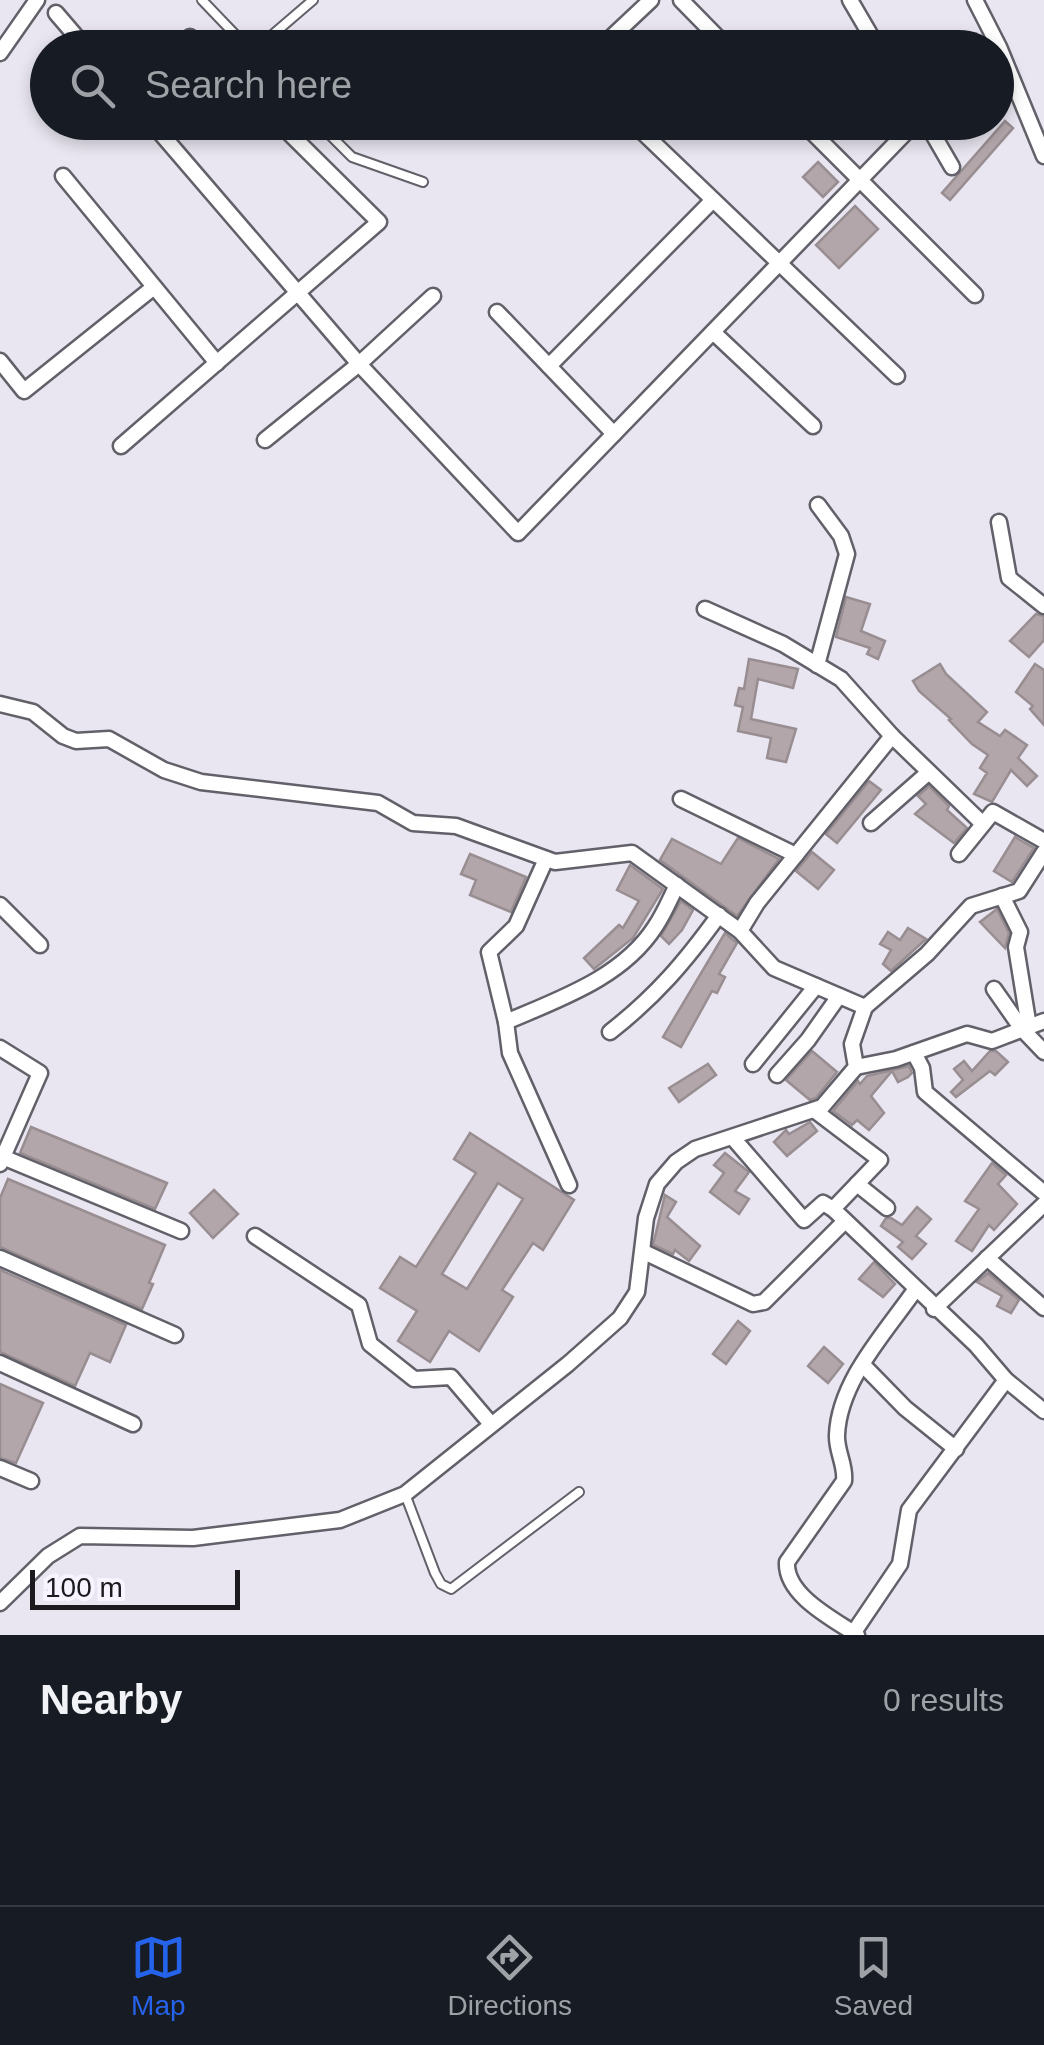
<!DOCTYPE html>
<html lang="en">
<head>
<meta charset="utf-8">
<style>
  :root { --surface:#171b24; --page:#20242c; --text:#f1f3f6; --muted:#9ea1a6; --line:#363941; --accent:#2563eb }
  body { margin:0; font-family:Helvetica,sans-serif; background:var(--page); color:var(--text) }
  .scale { position:absolute; left:30px; bottom:25px; width:210px; box-sizing:border-box; padding-left:10px; border:5px solid #1b1a1e; border-top:0; font-size:28px; line-height:35px; white-space:nowrap; color:#1b1a1e; -webkit-text-stroke:8px #f7f4ff; paint-order:stroke }
  .list { margin:0; padding:0; list-style:none }
  h2 { display:flex; justify-content:space-between; align-items:center; height:130px; margin:0; padding:0 40px; font-size:42px }
  h2 small { font-size:32px; font-weight:400; color:var(--muted) }
  .icon { flex:none; width:55px; height:55px; fill:none; stroke:currentColor; stroke-width:2; stroke-linecap:round; stroke-linejoin:round }
  .map { position:relative; flex:none; width:1044px; height:1635px; overflow:hidden }
  .search { position:absolute; background:var(--surface); box-shadow:0 5px 15px #0003; left:30px; right:30px; top:30px; height:110px; display:flex; align-items:center; gap:25px; box-sizing:border-box; padding:0 35px; border-radius:55px; color:var(--muted); font-size:38px }
  .sheet { height:270px; background:var(--surface) }
  nav { display:flex; justify-content:space-around; align-items:center; box-sizing:border-box; height:140px; border-top:2px solid var(--line); background:var(--surface); font-size:28px; color:var(--muted) }
  nav a { display:grid; justify-items:center; gap:5px }
  nav .on { color:var(--accent) }
  .map>svg:first-child { display:block }
</style>
</head>
<body>
<div class="map">
<svg width="1044" height="1635" viewBox="0 0 1044 1635">
  <rect width="100%" height="100%" fill="#e9e6f1"/>
  <g fill="#b2a6aa" stroke="#988d91" stroke-width="2.5" fill-rule="evenodd">
    <polygon points="1005,121 1013,128 950,200 942,193"/>
    <polygon points="818,162 838,182 823,197 803,177"/>
    <polygon points="855,206 878,229 839,268 816,245"/>
    <polygon points="846,597 870,604 861,631 885,641 878,659 867,654 870,648 836,637"/>
    <polygon points="1036,614 1044,616 1044,640 1029,657 1010,641"/>
    <polygon points="749,659 798,669 793,688 758,679 751,719 796,729 786,762 767,758 771,738 738,731 743,707 735,705 739,688 744,689"/>
    <polygon points="940,664 946,674 987,712 978,722 1000,736 1005,730 1027,745 1018,758 1037,776 1027,786 1011,770 992,802 974,794 987,773 980,768 988,755 972,744 949,720 951,719 919,691 913,681"/>
    <polygon points="1035,664 1044,670 1044,725 1030,709 1033,706 1016,692"/>
    <polygon points="869,781 881,790 837,843 826,834"/>
    <polygon points="929,786 949,806 947,810 967,828 954,843 915,814 926,804 918,796"/>
    <polygon points="1015,837 1034,848 1012,882 994,871"/>
    <polygon points="738,838 779,859 737,916 660,860 672,839 721,864"/>
    <polygon points="812,852 834,870 818,889 796,871"/>
    <polygon points="470,854 526,877 511,912 470,895 476,880 461,874"/>
    <polygon points="630,865 663,889 633,938 594,969 584,958 619,925 623,928 639,901 617,890"/>
    <polygon points="681,901 693,910 682,930 669,944 661,936"/>
    <polygon points="997,909 1009,933 1005,948 980,922"/>
    <polygon points="908,928 926,939 891,971 883,964 891,950 880,944 888,932 900,940"/>
    <polygon points="725,933 737,943 719,974 725,977 717,993 712,991 681,1047 663,1037"/>
    <polygon points="812,1051 837,1072 816,1098 810,1100 786,1080"/>
    <polygon points="990,1051 996,1051 1008,1062 995,1075 990,1071 956,1097 951,1092 963,1080 954,1069 964,1061 972,1071"/>
    <polygon points="708,1064 716,1075 679,1102 669,1088"/>
    <polygon points="909,1066 912,1073 908,1077 898,1082 892,1071 871,1096 884,1113 869,1130 857,1120 852,1125 833,1111 858,1081 860,1084 867,1076"/>
    <polygon points="810,1122 817,1131 787,1156 774,1142 786,1130 789,1134"/>
    <polygon points="31,1127 167,1183 155,1209 20,1153"/>
    <path d="M470 1133 574 1200 543 1250 533 1243 506 1284 502 1290 513 1297 479 1351 449 1331 430 1362 398 1341 417 1311 380 1288 400 1257 416 1267 476 1173 454 1159ZM498 1183 523 1199 467 1289 442 1274Z"/>
    <polygon points="725,1153 749,1172 735,1191 749,1199 739,1214 710,1192 724,1173 714,1165"/>
    <polygon points="992,1163 1006,1175 998,1184 1017,1204 994,1230 989,1225 972,1251 956,1241 979,1209 965,1201"/>
    <polygon points="8,1179 165,1245 149,1283 153,1284 142,1309 0,1247 0,1198"/>
    <polygon points="214,1190 238,1214 213,1238 190,1213"/>
    <polygon points="665,1195 676,1202 667,1217 700,1246 689,1261 675,1250 673,1254 653,1245"/>
    <polygon points="917,1207 931,1219 916,1236 926,1244 912,1259 898,1247 903,1242 881,1226 886,1218 891,1218 902,1225"/>
    <polygon points="874,1262 895,1284 883,1297 859,1279"/>
    <polygon points="0,1270 126,1325 110,1362 90,1353 75,1386 0,1352"/>
    <polygon points="988,1273 1019,1300 1011,1313 997,1306 1002,1296 977,1282"/>
    <polygon points="738,1321 750,1331 726,1364 713,1354"/>
    <polygon points="824,1347 843,1364 828,1383 808,1366"/>
    <polygon points="0,1384 43,1403 16,1463 0,1458"/>
  </g>
  <g fill="none" stroke-linecap="round" stroke-linejoin="round">
    <g stroke="#626069" stroke-width="12">
      <g id="lane">
        <polyline points="202,0 248,48"/>
        <polyline points="257,48 313,0"/>
        <polyline points="317,122 352,157 423,182"/>
        <polyline points="405,1494 435,1573 441,1584 451,1589 579,1492"/>
      </g>
    </g>
    <g stroke="#626069" stroke-width="19">
      <g id="street">
        <polyline points="681,0 728,48"/>
        <polyline points="850,0 878,48"/>
        <polyline points="975,0 999,47 1044,156"/>
        <polyline points="56,13 86,48"/>
        <polyline points="179,48 190,37 201,48"/>
        <polyline points="600,48 651,0"/>
        <polyline points="0,53 37,0"/>
        <polyline points="151,122 359,364 518,533 916,122"/>
        <polyline points="632,122 897,376"/>
        <polyline points="802,122 975,295"/>
        <polyline points="926,122 952,167"/>
        <polyline points="63,176 217,363"/>
        <polyline points="497,312 614,434"/>
        <polyline points="713,332 813,426"/>
        <polyline points="0,361 24,391 154,287"/>
        <polyline points="549,366 713,200"/>
        <polyline points="265,440 359,364 433,296"/>
        <polyline points="121,446 379,222 278,122"/>
        <polyline points="999,522 1009,578 1044,606"/>
        <polyline points="705,609 783,644 841,679 892,736 983,824"/>
        <polyline points="817,665 847,554 841,536 818,505"/>
        <polyline points="0,704 33,712 63,736 76,741 109,739 164,770 201,782 378,803 413,823 456,826 555,862 632,853 740,931 774,968 865,1007 927,954 971,906 1019,891 1044,852"/>
        <polyline points="681,799 796,855"/>
        <polyline points="871,823 929,772"/>
        <polyline points="959,854 993,812 1044,841"/>
        <polyline points="546,859 516,926 489,952 506,1022 510,1053 569,1185"/>
        <polyline points="1002,896 1020,932 1016,947 1029,1027"/>
        <polyline points="0,905 40,945"/>
        <polyline points="740,931 757,903 892,736"/>
        <polyline points="994,989 1022,1029 1044,1052"/>
        <path d="M506 1022C559 999 622 978 655 927 664 914 670 899 677 885"/>
        <path d="M610 1032C656 996 685 962 719 915"/>
        <polyline points="0,1048 40,1073 0,1164"/>
        <polyline points="914,1053 922,1068 925,1092 1044,1193"/>
        <polyline points="753,1064 816,986"/>
        <polyline points="856,1067 896,1059 967,1034 992,1041 1044,1021"/>
        <polyline points="777,1075 808,1040 839,996"/>
        <polyline points="814,1110 880,1160 833,1209 976,1345 1006,1380 1044,1411"/>
        <polyline points="733,1138 804,1220 823,1203 833,1209"/>
        <polyline points="0,1156 181,1231"/>
        <polyline points="857,1184 887,1208"/>
        <polyline points="255,1236 359,1305 370,1344 414,1379 451,1377 491,1424"/>
        <polyline points="644,1252 753,1304 764,1302 845,1221"/>
        <polyline points="0,1258 175,1335"/>
        <polyline points="987,1258 1044,1308"/>
        <polyline points="934,1309 1044,1204"/>
        <polyline points="0,1363 133,1424"/>
        <polyline points="863,1365 905,1408 956,1449"/>
        <polyline points="0,1468 31,1481"/>
        <polyline points="0,1603 48,1556 80,1536 193,1538 340,1520 405,1494 568,1364 620,1318 637,1292 646,1218 657,1184 676,1162 695,1149 822,1107 856,1067 852,1044 865,1007"/>
        <polyline points="852,1635 900,1564 909,1510 1006,1380"/>
        <path d="M857 1635C833 1619 785 1595 787 1562L844 1481C846 1465 836 1451 837 1435 839 1381 886 1332 915 1290"/>
      </g>
    </g>
    <use href="#lane" stroke="#fff" stroke-width="8"/>
    <use href="#street" stroke="#fff" stroke-width="14"/>
  </g>
</svg>
<div class="scale">100 m</div>
<div class="search"><svg class="icon" aria-label="search" viewBox="0 0 24 24"><circle cx="10" cy="10" r="6"/><path d="M15 15l6 6"/></svg>Search here</div>
</div>
<section class="sheet">
<h2>Nearby<small>0 results</small></h2>
<ul class="list">
</ul>
</section>
<nav>
<a class="on"><svg class="icon" aria-label="map" viewBox="0 0 24 24"><path d="M3 6l6-2 6 2 6-2v14l-6 2-6-2-6 2zM9 4v14M15 6v14"/></svg>Map</a>
<a><svg class="icon" aria-label="directions" viewBox="0 0 24 24"><path d="M12 3l9 9-9 9-9-9zM9 14v-3h6M13 9l2 2-2 2"/></svg>Directions</a>
<a><svg class="icon" aria-label="saved" viewBox="0 0 24 24"><path d="M7 4h10v16l-5-4-5 4z"/></svg>Saved</a>
</nav>
</body>
</html>
